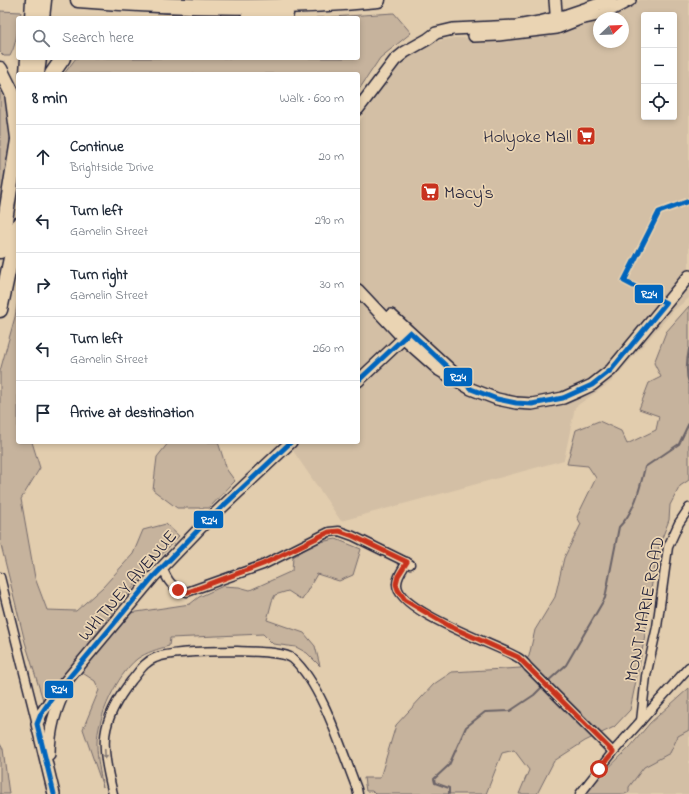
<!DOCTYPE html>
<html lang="en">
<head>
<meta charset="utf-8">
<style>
  :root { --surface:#fff; --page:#f6f6f7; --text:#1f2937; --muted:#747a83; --line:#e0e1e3 }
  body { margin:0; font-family:"Indie Flower",sans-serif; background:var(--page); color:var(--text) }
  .controls { position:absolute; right:12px; top:12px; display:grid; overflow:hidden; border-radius:4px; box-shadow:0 2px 6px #0003 }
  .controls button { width:36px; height:36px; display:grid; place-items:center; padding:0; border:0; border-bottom:1px solid var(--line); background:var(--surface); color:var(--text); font:20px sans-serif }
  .compass { position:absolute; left:593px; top:12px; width:36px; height:36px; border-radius:50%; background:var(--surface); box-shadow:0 2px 6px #0003; rotate:67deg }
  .stop { position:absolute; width:12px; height:12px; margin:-9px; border:3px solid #c8321e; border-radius:50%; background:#fff }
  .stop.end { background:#c8321e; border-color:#fff; box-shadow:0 1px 4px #0008 }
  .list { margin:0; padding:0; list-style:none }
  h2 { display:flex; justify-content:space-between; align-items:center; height:52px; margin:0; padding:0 16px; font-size:17px }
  h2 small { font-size:13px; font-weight:400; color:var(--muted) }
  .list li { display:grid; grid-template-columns:26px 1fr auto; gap:12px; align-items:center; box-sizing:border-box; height:64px; padding:0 16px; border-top:1px solid var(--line) }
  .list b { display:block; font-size:15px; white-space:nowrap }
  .list p { margin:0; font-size:13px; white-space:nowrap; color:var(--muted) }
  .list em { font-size:13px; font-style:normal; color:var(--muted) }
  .icon { flex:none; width:22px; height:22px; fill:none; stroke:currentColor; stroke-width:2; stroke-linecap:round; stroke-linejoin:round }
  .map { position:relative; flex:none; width:689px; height:794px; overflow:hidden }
  .search { position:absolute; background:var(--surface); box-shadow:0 2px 6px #0003; left:16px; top:16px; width:344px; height:44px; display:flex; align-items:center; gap:10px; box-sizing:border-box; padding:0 14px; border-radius:4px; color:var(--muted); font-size:15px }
  .panel { position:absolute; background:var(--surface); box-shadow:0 2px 6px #0003; left:16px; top:72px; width:344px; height:372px; border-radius:4px }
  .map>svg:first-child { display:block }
</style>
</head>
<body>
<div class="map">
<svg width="689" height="794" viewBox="0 0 689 794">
  <rect width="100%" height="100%" fill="#e2cdae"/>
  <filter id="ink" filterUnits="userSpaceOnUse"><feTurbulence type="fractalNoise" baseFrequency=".025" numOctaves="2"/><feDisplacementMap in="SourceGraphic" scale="8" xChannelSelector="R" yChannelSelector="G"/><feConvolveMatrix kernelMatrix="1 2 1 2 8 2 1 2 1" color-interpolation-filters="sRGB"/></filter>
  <g filter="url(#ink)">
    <g fill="#d3bfa5" fill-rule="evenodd">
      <path d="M640 0H689V298L674 310 611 382 575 407 564 460 341 521 287 442H358V124L387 77 401 61 416 49 430 43 453 38 505 39 561 30ZM644 15H674V117H644ZM599 18H623V42H599Z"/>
      <polygon points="689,695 689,794 608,794"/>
    </g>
    <g fill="#c6b39d" stroke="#746a6c">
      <path d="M0 11 21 12 20 18H18C18 30 16 45 10 56H4L0 52Z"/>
      <polygon points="394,13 411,33 380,58 358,91 358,74 64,74 76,58 358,58 358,18 316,18"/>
      <polygon points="0,83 9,101 11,135 0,208"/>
      <path d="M18 299V442H32L40 468 21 499 35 578 47 610 76 611 103 587 133 554 143 530 166 524 179 536C153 564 127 593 104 624 84 650 66 677 43 700L25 642 0 541V371L15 317Z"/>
      <polygon points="689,306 689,480 680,486 670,505 669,520 659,546 650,594 644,641 630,710 614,727 585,741 554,761 537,794 519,794 529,770 514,750 502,753 486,794 375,794 372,791 366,791 364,778 380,778 396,725 434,684 452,672 521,668 529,656 535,630 555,597 564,558 581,524 577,517 596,478 588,466 567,464 576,430 599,421 621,431 627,444 656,430 659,416 639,409 649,383 661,377 654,363 666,332"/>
      <polygon points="169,442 218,442 227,470 235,481 209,508 177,508 153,490 157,457"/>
      <path d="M336 539 361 549 353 575 339 581 317 574 302 600 288 591 275 595 272 601 267 620 304 633 315 646 320 666 307 653 296 647 273 644 263 634 170 638 169 646C158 649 147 652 137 659 117 675 97 718 97 744 97 758 100 773 103 787L83 729 99 690 95 681 81 672 130 613 190 604 199 597 223 586 239 587 250 590 292 571 293 557 315 543Z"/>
      <polygon points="689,688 689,730 678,736 670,753 644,767 629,787 629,792 625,794 584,794 590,786 630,747 650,723"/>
      <polygon points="0,744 3,749 9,794 0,794"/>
    </g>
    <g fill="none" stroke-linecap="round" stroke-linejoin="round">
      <g stroke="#6b6367" stroke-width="2">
        <path d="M689 349C687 359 685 372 689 383"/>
        <path d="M547 682 566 665 605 598 619 527C635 511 640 488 645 467L679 444 689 423"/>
        <polyline points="449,794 449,788 435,783 434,779 449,765 466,727 485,712 510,711 534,695 544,685"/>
      </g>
      <g stroke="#22223b" stroke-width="11">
        <g id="street">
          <path d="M407 562C403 569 397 576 397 584 396 611 495 644 517 657 521 659 525 663 528 667L613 752"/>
          <path d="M162 567C168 582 171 587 187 592L263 565 329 532 339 531 353 536 410 564"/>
          <polyline points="0,577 37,724"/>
          <polyline points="641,721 646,676 657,627 668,547 679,523 689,508"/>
          <path d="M113 794C101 744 98 723 132 680 139 672 144 662 155 658 171 651 219 651 237 651 250 652 284 651 293 659 323 686 342 752 357 789L358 794"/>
          <polyline points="580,794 613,752 689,667"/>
        </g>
      </g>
      <g stroke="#22223b" stroke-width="14">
        <g id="secondary">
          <polyline points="555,0 557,25"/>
          <polyline points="474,36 498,35 557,28 580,19 603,14 630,0"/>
          <polyline points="358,109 395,60 405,52 428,39 436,33 453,29 517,26 539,22 567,15 611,0"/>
          <polyline points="358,290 404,339 439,370 471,389 497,399 516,403 532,404 563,398 579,391 592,385 611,370 689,276"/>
          <polyline points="391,315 455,374"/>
          <polyline points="358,381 408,334"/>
          <path d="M49 754C49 729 55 708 67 686"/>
          <polyline points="54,794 37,724 41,714 52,698 153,577 201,527 291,442"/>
        </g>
      </g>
      <g stroke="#22223b" stroke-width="17">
        <g id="highway">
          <path d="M78 0C177 8 279 10 378 0"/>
          <polyline points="32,18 33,0"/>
          <polyline points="42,18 44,0"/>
          <polyline points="248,18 286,14"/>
          <polyline points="0,69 12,93 18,138"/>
          <polyline points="27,74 28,58"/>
          <polyline points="37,74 39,58"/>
          <polyline points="52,74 63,58"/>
          <polyline points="0,251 18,140"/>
          <polyline points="0,310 18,225"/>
        </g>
      </g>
      <use href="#street" stroke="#ead4b3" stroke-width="8"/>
      <use href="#secondary" stroke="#ead4b3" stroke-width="11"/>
      <use href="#highway" stroke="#ead4b3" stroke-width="14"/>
      <g stroke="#ead4b3" stroke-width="8">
        <g id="bus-1">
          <polyline points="358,381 410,332 471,389 497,399 516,403 532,404 563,398 592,385 611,370 666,303 624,281 659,212 689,201"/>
          <polyline points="54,794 37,724 41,714 52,698 153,577 201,527 291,442"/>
        </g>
      </g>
      <use href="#bus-1" stroke="#0065bd" stroke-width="5"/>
    </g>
    <defs><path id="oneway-solid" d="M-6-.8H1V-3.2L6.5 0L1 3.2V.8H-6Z"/></defs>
    <use fill="#867b77" href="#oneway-solid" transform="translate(105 754) rotate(87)"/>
  </g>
  <g fill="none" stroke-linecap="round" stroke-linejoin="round" filter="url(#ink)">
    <polyline stroke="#c8321e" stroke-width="5" points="178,590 188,592 263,564 329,532 339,531 353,536 407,562 398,576 396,584 398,590 405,600 449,626 518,657 613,752 599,769"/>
  </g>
  <defs>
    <g id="supermarket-square" transform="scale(1)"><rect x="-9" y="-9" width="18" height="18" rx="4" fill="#c8321e" stroke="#ead4b3"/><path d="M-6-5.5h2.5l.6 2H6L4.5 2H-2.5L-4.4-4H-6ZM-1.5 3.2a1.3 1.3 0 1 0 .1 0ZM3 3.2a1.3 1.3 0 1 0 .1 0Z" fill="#fff"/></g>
  </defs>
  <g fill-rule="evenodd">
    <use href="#supermarket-square" x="586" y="136"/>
    <use href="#supermarket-square" x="430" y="192"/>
  </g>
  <g text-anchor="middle" stroke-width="3.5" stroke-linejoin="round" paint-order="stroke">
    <g font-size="18" fill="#22223b" stroke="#ead4b3" text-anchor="end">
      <text x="572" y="142">Holyoke Mall</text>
      <text x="444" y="198" text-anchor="start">Macy's</text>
    </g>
    <g font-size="18" fill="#22223b" stroke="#ead4b3">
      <text transform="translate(127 585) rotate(-49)" y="6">WHITNEY AVENUE</text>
      <text transform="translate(644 609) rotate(-79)" y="6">MONT MARIE ROAD</text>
    </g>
  </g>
  <g stroke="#ead4b3" stroke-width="1.5">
    <rect x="634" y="284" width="30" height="20" rx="4" fill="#0065bd"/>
    <rect x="443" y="367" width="30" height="20" rx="4" fill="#0065bd"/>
    <rect x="193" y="510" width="31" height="19" rx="4" fill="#0065bd"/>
    <rect x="44" y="680" width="30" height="19" rx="4" fill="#0065bd"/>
  </g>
  <g font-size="11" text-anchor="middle" font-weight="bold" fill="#fff">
    <text x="649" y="298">R24</text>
    <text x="458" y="381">R24</text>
    <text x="209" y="524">R24</text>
    <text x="59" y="693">R24</text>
  </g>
</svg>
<div class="controls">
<button>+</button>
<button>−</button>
<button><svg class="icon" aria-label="locate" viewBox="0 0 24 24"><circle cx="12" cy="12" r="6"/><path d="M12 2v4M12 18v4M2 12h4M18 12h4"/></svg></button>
</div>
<svg class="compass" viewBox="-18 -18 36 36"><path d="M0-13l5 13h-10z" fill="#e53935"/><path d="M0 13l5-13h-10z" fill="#747a83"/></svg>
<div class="stop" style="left:599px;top:769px"></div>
<div class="stop end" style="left:178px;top:590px"></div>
<div class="search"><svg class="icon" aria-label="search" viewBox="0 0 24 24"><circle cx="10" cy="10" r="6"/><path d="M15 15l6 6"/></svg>Search here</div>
<section class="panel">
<h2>8 min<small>Walk · 600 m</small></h2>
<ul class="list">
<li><svg class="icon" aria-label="ahead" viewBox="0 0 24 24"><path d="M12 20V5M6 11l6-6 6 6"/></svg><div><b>Continue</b><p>Brightside Drive</p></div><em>20 m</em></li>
<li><svg class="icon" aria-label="left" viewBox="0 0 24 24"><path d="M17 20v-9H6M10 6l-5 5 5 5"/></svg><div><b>Turn left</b><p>Gamelin Street</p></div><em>290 m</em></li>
<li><svg class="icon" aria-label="right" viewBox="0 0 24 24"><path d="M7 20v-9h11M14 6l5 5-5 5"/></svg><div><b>Turn right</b><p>Gamelin Street</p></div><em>30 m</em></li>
<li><svg class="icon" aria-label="left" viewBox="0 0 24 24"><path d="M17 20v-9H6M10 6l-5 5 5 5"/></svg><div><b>Turn left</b><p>Gamelin Street</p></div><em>260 m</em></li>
<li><svg class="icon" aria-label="arrive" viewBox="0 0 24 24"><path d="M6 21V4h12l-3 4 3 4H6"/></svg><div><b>Arrive at destination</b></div></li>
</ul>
</section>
</div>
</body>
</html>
